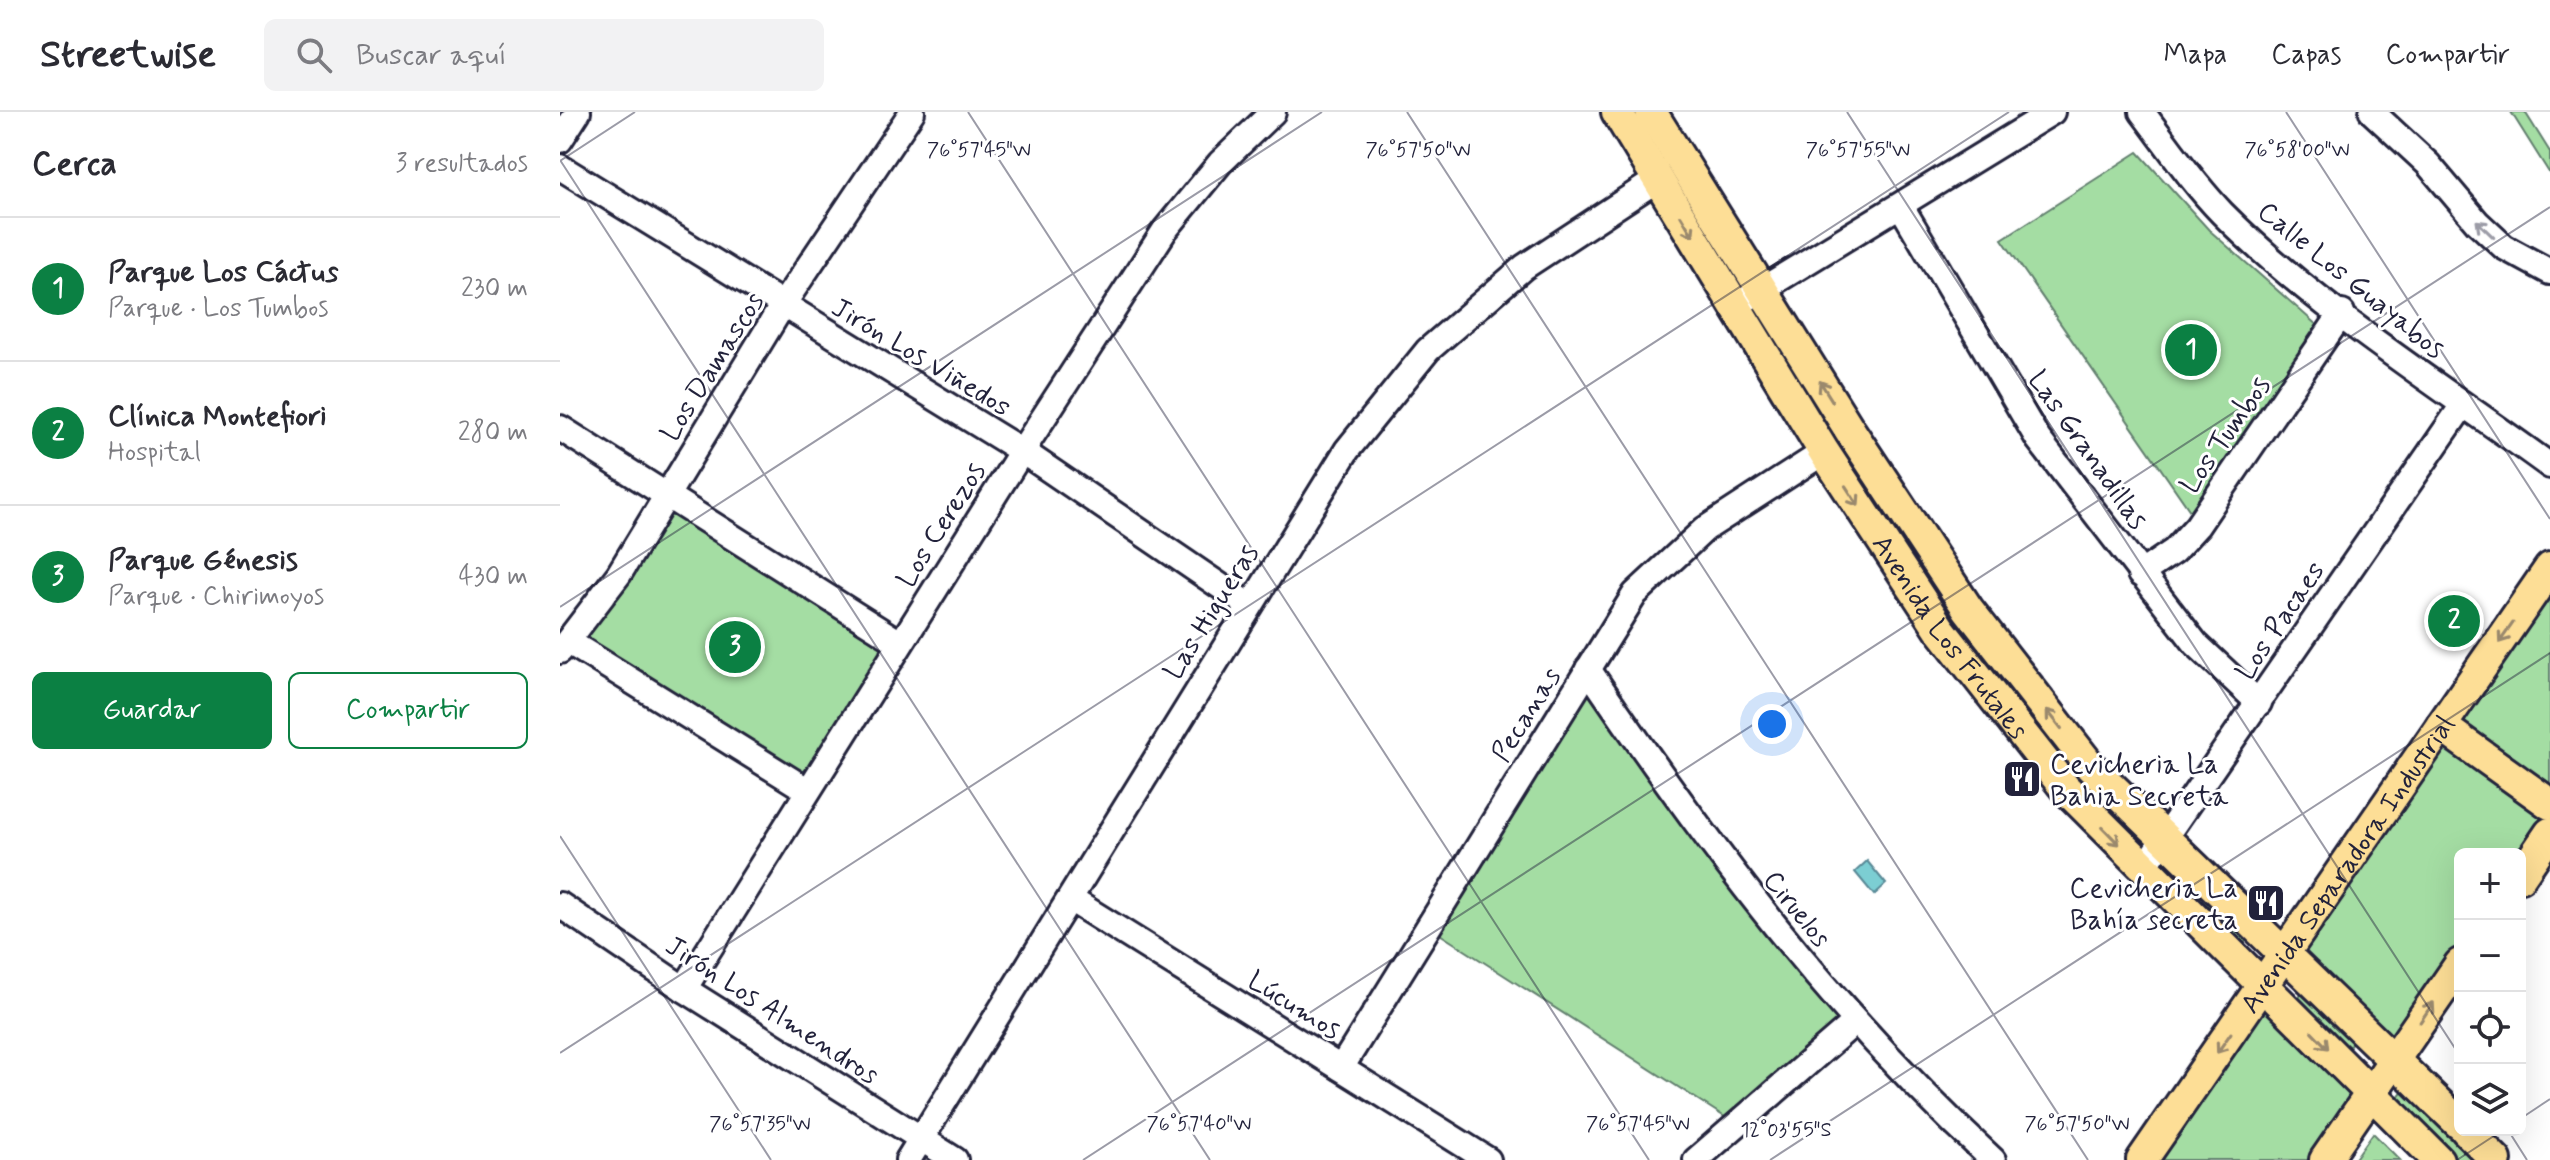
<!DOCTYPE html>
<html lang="es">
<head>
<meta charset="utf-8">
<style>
  :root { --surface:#fff; --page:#f2f2f3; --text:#2b2b33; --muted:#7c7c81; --line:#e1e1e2; --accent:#0b8043 }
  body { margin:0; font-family:Mynerve,sans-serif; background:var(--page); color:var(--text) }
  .controls { position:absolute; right:24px; bottom:24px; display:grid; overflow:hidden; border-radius:12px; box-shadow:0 8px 32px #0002 }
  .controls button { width:72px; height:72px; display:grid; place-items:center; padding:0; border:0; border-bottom:2px solid var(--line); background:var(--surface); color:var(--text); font:40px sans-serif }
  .you { position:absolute; left:1212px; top:612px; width:28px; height:28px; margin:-20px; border:6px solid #fff; border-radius:50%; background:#1a73e8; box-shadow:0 0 0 12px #1a73e833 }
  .badge { display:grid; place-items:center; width:52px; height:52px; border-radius:50%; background:var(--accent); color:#fff; font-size:26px; font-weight:700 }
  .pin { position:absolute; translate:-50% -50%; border:4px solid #fff; box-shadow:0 2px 8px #0006 }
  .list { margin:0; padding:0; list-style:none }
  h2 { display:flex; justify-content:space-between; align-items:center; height:104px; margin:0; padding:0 32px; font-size:34px }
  h2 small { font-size:26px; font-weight:400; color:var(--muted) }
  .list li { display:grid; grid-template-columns:52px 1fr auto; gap:24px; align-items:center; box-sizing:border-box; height:144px; padding:0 32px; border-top:2px solid var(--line) }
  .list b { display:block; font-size:30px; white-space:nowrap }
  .list p { margin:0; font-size:26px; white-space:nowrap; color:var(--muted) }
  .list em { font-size:26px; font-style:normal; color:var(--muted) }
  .actions { display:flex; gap:16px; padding:24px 32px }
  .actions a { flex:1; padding:18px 0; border:2px solid var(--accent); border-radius:12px; text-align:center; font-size:28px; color:var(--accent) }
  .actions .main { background:var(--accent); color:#fff }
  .icon { flex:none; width:44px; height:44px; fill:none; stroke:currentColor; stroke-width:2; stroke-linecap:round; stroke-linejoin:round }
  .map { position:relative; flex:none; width:1990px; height:1048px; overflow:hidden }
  header { display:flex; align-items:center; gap:48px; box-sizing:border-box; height:112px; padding:0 40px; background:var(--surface); border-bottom:2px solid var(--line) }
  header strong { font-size:38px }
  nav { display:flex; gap:44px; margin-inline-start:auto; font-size:28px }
  .search { width:560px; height:72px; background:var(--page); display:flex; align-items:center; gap:20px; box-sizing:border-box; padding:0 28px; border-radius:12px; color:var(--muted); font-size:30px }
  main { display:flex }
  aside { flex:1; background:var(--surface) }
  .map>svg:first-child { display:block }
</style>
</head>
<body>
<header>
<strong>Streetwise</strong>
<div class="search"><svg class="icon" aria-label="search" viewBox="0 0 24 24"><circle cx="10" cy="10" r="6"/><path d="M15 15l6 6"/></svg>Buscar aquí</div>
<nav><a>Mapa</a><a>Capas</a><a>Compartir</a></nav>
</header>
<main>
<aside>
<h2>Cerca<small>3 resultados</small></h2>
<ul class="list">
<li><span class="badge">1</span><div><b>Parque Los Cáctus</b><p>Parque · Los Tumbos</p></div><em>230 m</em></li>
<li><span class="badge">2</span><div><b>Clínica Montefiori</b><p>Hospital</p></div><em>280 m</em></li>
<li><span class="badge">3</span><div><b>Parque Génesis</b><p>Parque · Chirimoyos</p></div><em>430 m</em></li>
</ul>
<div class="actions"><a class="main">Guardar</a><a>Compartir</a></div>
</aside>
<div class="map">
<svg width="1990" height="1048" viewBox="0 0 1990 1048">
  <rect width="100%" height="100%" fill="#fff"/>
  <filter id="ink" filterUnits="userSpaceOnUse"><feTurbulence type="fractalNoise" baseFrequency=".0125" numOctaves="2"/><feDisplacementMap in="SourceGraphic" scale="16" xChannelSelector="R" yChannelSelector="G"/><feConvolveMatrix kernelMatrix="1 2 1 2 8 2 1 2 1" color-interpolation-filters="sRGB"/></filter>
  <g filter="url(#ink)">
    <g fill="#a4dda3" stroke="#63806f" stroke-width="2">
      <polygon points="1951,0 1965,0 1990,40 1990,62"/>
      <polygon points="1578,40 1649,118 1759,215 1637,409 1442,127"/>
      <polygon points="1195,195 1203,195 1589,731 1586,740 1512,670 1385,508 1192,204"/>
      <polygon points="116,400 324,537 245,667 26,532 23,523 104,402"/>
      <polygon points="1990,472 1990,698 1960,743 1900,742 1900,831 1833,931 1749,846 1744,830"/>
      <polygon points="1028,567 1286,907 1168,1007 872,817"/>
      <polygon points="1604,744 1689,825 1678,839 1595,756"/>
      <polygon points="1741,882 1792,930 1787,937 1737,887"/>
      <polygon points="1710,897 1792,973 1792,988 1750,1048 1594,1048 1702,899"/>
      <polygon points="1846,974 1920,1048 1892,1048 1833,992"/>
      <polygon points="1813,1021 1840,1048 1794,1048"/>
    </g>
    <polygon fill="#7cced3" stroke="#588996" stroke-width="2" points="1307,749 1326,772 1314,783 1295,760"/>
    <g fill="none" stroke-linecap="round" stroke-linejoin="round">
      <g stroke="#22223b" stroke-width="30">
        <g id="minor">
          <path d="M1582 0C1608 34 1632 70 1662 101 1757 197 1881 274 1990 354"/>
          <polyline points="1812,0 1868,52 1917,110 1944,135 1990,160"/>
          <polyline points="0,28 18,0"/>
          <polyline points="0,55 462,339 688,493"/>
          <polyline points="1341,94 1478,327 1636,532 1699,591"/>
          <polyline points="1175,194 1492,0"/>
          <polyline points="0,316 340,531"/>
          <polyline points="1580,462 1614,439 1637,414 1782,201"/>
          <polyline points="9,530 247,678"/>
          <polyline points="0,539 59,462 222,194 352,0"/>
          <path d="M1028 557C1151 738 1271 899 1433 1048"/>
          <polyline points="1583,757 1903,293"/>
          <polyline points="510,787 928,1048"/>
          <polyline points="0,793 124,877 395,1048"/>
          <polyline points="124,877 462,339 605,118 660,51 713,0"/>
          <polyline points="781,956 1075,482 1145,417 1264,340"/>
          <polyline points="348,1048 787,338 868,238 964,155 1098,67"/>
          <polyline points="1136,1048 1294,911"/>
        </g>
      </g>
      <g stroke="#22223b" stroke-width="36">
        <g id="major">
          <path id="s1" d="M1057 0 1264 340 1380 517 1505 676 1878 1048"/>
          <polyline points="1091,0 1291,320 1408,497 1531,655 1900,1012"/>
          <polyline points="1881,614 1990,692"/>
          <polyline points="1960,765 1990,721"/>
          <polyline points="1906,1018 1936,1048"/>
          <path id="s2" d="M1582 1048 1990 456"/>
          <polyline points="1765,1048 1900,852"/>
        </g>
      </g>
      <use href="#minor" stroke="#fff" stroke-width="24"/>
      <use href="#major" stroke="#fdde96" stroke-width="30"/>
    </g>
    <defs><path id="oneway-shaft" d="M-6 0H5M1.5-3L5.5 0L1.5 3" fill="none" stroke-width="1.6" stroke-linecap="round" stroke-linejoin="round" transform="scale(2)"/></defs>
    <g stroke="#9a896d">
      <use href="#oneway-shaft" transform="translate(1127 114) rotate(59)"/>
      <use href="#oneway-shaft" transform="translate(1266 279) rotate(-122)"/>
      <use href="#oneway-shaft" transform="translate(1292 384) rotate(57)"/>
      <use href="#oneway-shaft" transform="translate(1946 521) rotate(125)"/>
      <use href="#oneway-shaft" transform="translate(1494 607) rotate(-128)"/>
      <use href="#oneway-shaft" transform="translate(1551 724) rotate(46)"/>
      <use href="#oneway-shaft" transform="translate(1867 900) rotate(-56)"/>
      <use href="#oneway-shaft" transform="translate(1760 928) rotate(46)"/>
      <use href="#oneway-shaft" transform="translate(1664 931) rotate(125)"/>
    </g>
    <use stroke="#9c9ca7" href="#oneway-shaft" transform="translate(1925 117) rotate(-136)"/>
  </g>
  <path fill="none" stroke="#22223b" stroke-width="2" stroke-opacity="0.45" d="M408 0 1089 1048M847 0 1528 1048M1287 0 1900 944M1726 0 1990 407M0 48 650 1048M0 49 75 0M0 495 762 0M0 724 211 1048M0 941 1449 0M1960 1007 1990 987M1948 1018 1967 1048M523 1048 1990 95M1210 1048 1990 541M1897 1048 1943 1018"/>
  <defs>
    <g id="restaurant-square" transform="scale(2)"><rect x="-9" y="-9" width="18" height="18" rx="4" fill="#22223b" stroke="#fff"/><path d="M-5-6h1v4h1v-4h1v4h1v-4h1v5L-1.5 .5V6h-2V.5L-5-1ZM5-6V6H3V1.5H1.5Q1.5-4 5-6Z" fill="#fff"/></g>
  </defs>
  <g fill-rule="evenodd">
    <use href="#restaurant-square" x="1462" y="667"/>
    <use href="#restaurant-square" x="1706" y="791"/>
  </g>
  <g text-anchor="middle" stroke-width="6" stroke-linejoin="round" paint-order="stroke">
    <g font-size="28" fill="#22223b" stroke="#fff">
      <text transform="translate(1792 167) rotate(39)" y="10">Calle Los Guayabos</text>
      <text transform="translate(362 244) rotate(31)" y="10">Jirón Los Viñedos</text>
      <text transform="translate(151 254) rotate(-58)" y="10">Los Damascos</text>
      <text transform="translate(1664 322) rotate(-55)" y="10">Los Tumbos</text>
      <text transform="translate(1529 337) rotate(55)" y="10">Las Granadillas</text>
      <text transform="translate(380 412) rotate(-58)" y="10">Los Cerezos</text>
      <text transform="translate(650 499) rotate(-58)" y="10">Las Higueras</text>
      <text transform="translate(1719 508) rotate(-56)" y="10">Los Pacaes</text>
      <text dy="10" stroke="none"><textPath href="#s1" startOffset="622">Avenida Los Frutales</textPath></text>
      <text transform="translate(965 602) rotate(-58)" y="10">Pecanas</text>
      <text dy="10" stroke="none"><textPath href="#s2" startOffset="360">Avenida Separadora Industrial</textPath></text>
      <text transform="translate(1238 796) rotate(51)" y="10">Ciruelos</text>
      <text transform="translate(735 892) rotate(32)" y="10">Lúcumos</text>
      <text transform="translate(213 897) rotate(33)" y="10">Jirón Los Almendros</text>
    </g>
    <g font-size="28" fill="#22223b" stroke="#fff" text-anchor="start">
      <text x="1490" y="661">Cevicheria La<tspan x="1490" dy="32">Bahia Secreta</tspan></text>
      <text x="1678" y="785" text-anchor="end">Cevicheria La<tspan x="1678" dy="32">Bahía secreta</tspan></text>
    </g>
  </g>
  <g font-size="20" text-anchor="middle" fill="#22223b" stroke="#fff" stroke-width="6" stroke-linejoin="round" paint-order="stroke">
    <text x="419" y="44">76°57'45"W</text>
    <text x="858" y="44">76°57'50"W</text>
    <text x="1298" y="44">76°57'55"W</text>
    <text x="1737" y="44">76°58'00"W</text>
    <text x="200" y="1018">76°57'35"W</text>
    <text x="639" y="1018">76°57'40"W</text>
    <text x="1078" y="1018">76°57'45"W</text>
    <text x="1517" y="1018">76°57'50"W</text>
    <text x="1226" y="1024">12°03'55"S</text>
  </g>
</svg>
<div class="controls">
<button>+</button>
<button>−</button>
<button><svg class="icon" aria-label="locate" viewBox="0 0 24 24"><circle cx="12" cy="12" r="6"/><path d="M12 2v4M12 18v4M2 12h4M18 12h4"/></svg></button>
<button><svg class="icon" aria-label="layers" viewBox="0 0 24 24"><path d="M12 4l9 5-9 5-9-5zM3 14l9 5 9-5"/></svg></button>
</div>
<div class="you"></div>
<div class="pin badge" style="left:1631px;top:238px">1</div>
<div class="pin badge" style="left:1894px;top:509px">2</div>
<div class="pin badge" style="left:175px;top:535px">3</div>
</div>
</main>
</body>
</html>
